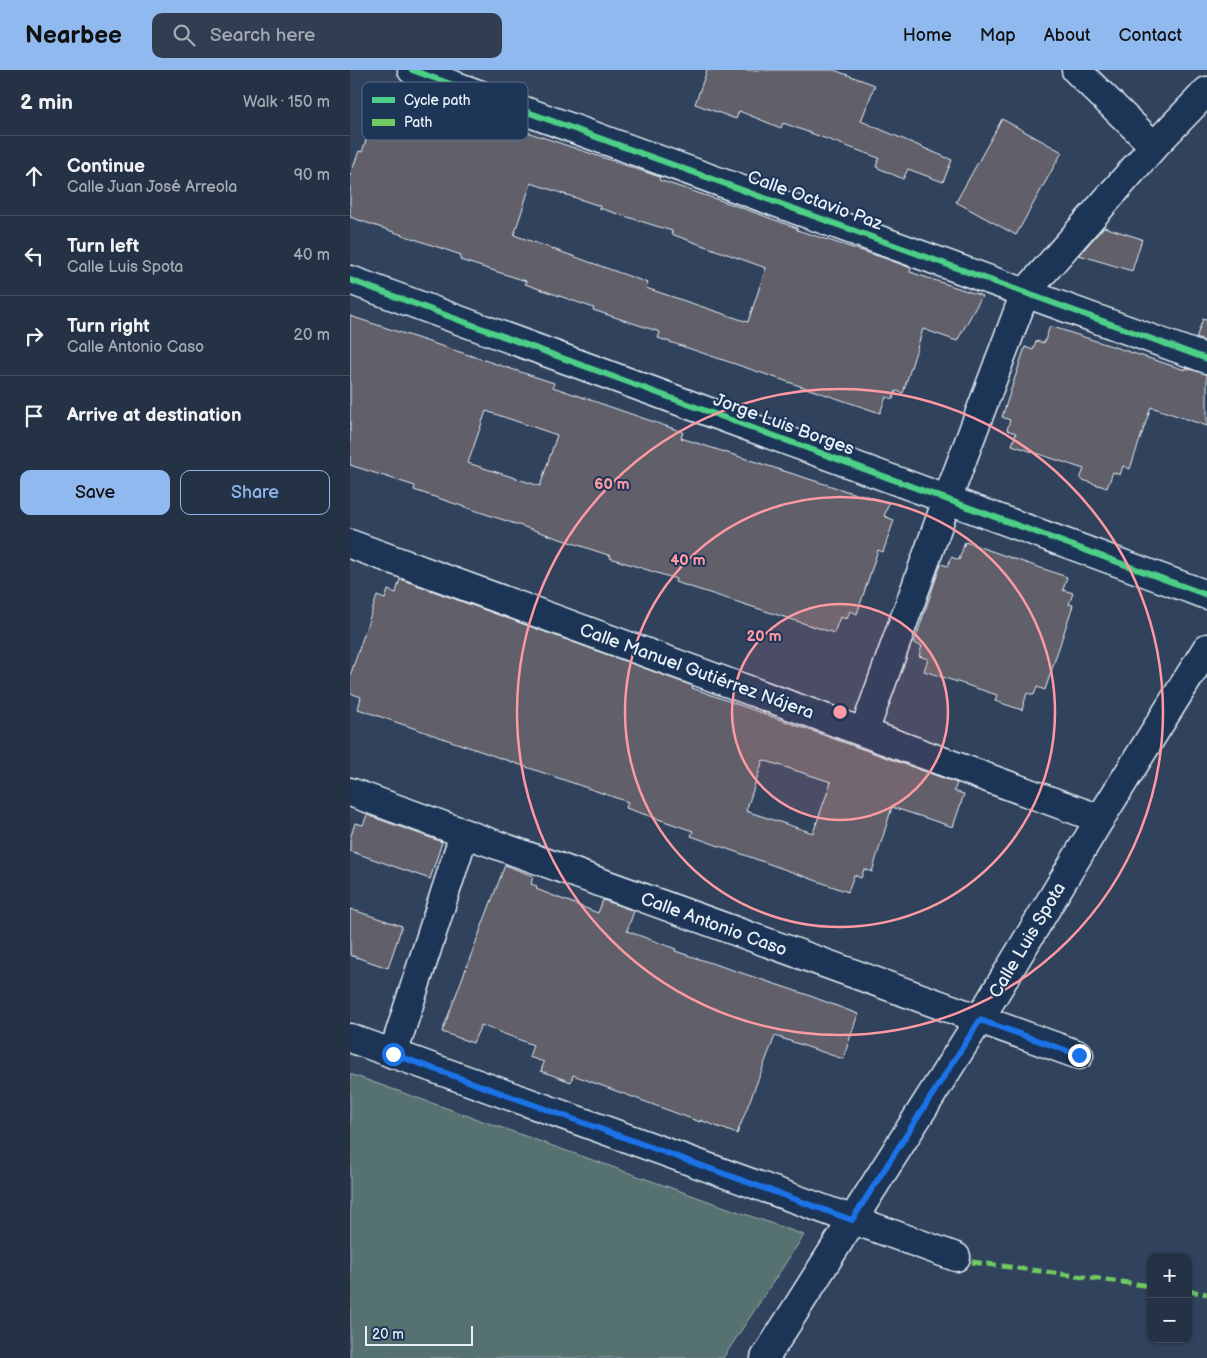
<!DOCTYPE html>
<html lang="en">
<head>
<meta charset="utf-8">
<style>
  :root { --surface:#253246; --page:#313e51; --text:#f1f3f6; --muted:#a3aab3; --line:#424d5f; --accent:#90b9f0 }
  body { margin:0; font-family:"Balsamiq Sans",sans-serif; background:var(--page); color:var(--text) }
  .controls { position:absolute; right:15px; bottom:15px; display:grid; overflow:hidden; border-radius:10px; box-shadow:0 1px 4px #0004 }
  .controls button { width:45px; height:45px; display:grid; place-items:center; padding:0; border:0; border-bottom:1px solid var(--line); background:var(--surface); color:var(--text); font:25px sans-serif }
  .scale { position:absolute; left:15px; bottom:12px; width:108px; box-sizing:border-box; padding-left:5px; border:2px solid #e8f1f8; border-top:0; font-size:14px; line-height:18px; white-space:nowrap; color:#e8f1f8; -webkit-text-stroke:4px #1d3557; paint-order:stroke }
  .stop { position:absolute; width:15px; height:15px; margin:-11px; border:4px solid #1a73e8; border-radius:50%; background:#fff }
  .stop.end { background:#1a73e8; border-color:#fff; box-shadow:0 1px 5px #0008 }
  .list { margin:0; padding:0; list-style:none }
  h2 { display:flex; justify-content:space-between; align-items:center; height:65px; margin:0; padding:0 20px; font-size:21px }
  h2 small { font-size:16px; font-weight:400; color:var(--muted) }
  .list li { display:grid; grid-template-columns:32px 1fr auto; gap:15px; align-items:center; box-sizing:border-box; height:80px; padding:0 20px; border-top:1px solid var(--line) }
  .list b { display:block; font-size:19px; white-space:nowrap }
  .list p { margin:0; font-size:16px; white-space:nowrap; color:var(--muted) }
  .list em { font-size:16px; font-style:normal; color:var(--muted) }
  .actions { display:flex; gap:10px; padding:15px 20px }
  .actions a { flex:1; padding:11px 0; border:1px solid var(--accent); border-radius:10px; text-align:center; font-size:18px; color:var(--accent) }
  .actions .main { background:var(--accent); color:#111 }
  .icon { flex:none; width:28px; height:28px; fill:none; stroke:currentColor; stroke-width:2; stroke-linecap:round; stroke-linejoin:round }
  .map { position:relative; flex:none; width:857px; height:1288px; overflow:hidden }
  header { display:flex; align-items:center; gap:30px; box-sizing:border-box; height:70px; padding:0 25px; background:var(--accent); color:#111 }
  header strong { font-size:24px }
  nav { display:flex; gap:28px; margin-inline-start:auto; font-size:18px }
  .search { width:350px; height:45px; background:var(--page); display:flex; align-items:center; gap:12px; box-sizing:border-box; padding:0 18px; border-radius:10px; color:var(--muted); font-size:19px }
  main { display:flex }
  aside { flex:1; background:var(--surface) }
  .map>svg:first-child { display:block }
</style>
</head>
<body>
<header>
<strong>Nearbee</strong>
<div class="search"><svg class="icon" aria-label="search" viewBox="0 0 24 24"><circle cx="10" cy="10" r="6"/><path d="M15 15l6 6"/></svg>Search here</div>
<nav><a>Home</a><a>Map</a><a>About</a><a>Contact</a></nav>
</header>
<main>
<aside>
<h2>2 min<small>Walk · 150 m</small></h2>
<ul class="list">
<li><svg class="icon" aria-label="ahead" viewBox="0 0 24 24"><path d="M12 20V5M6 11l6-6 6 6"/></svg><div><b>Continue</b><p>Calle Juan José Arreola</p></div><em>90 m</em></li>
<li><svg class="icon" aria-label="left" viewBox="0 0 24 24"><path d="M17 20v-9H6M10 6l-5 5 5 5"/></svg><div><b>Turn left</b><p>Calle Luis Spota</p></div><em>40 m</em></li>
<li><svg class="icon" aria-label="right" viewBox="0 0 24 24"><path d="M7 20v-9h11M14 6l5 5-5 5"/></svg><div><b>Turn right</b><p>Calle Antonio Caso</p></div><em>20 m</em></li>
<li><svg class="icon" aria-label="arrive" viewBox="0 0 24 24"><path d="M6 21V4h12l-3 4 3 4H6"/></svg><div><b>Arrive at destination</b></div></li>
</ul>
<div class="actions"><a class="main">Save</a><a>Share</a></div>
</aside>
<div class="map">
<svg width="857" height="1288" viewBox="0 0 857 1288">
  <rect width="100%" height="100%" fill="#31425d"/>
  <filter id="ink" filterUnits="userSpaceOnUse"><feTurbulence type="fractalNoise" baseFrequency=".02" numOctaves="2"/><feDisplacementMap in="SourceGraphic" scale="10" xChannelSelector="R" yChannelSelector="G"/><feConvolveMatrix kernelMatrix="1 2 1 2 8 2 1 2 1" color-interpolation-filters="sRGB"/></filter>
  <g filter="url(#ink)">
    <polygon fill="#57726f" stroke="#a0b2b4" points="0,1004 454,1165 373,1288 0,1288"/>
    <g fill="#605f6a" stroke="#e8f1f8" fill-rule="evenodd">
      <polygon points="357,0 484,0 525,15 511,51 602,90 593,112 558,99 553,109 526,97 529,88 433,53 431,58 389,41 386,49 345,34"/>
      <path d="M35 15 85 32 86 29 116 39 115 41 310 107 309 110 381 134 447 158V160L534 188 561 198 560 202 632 226 607 271 573 259 553 323 546 321 543 329 536 327 530 343 308 268 310 262 243 240 244 238 175 214 176 211 110 190 111 185 0 147V106L9 81 12 82ZM181 113 250 136 249 138 322 161 321 164 416 198 398 252 296 218 298 213 164 165Z"/>
      <polygon points="652,49 712,82 666,165 606,132"/>
      <polygon points="754,157 792,169 782,201 729,185"/>
      <path d="M0 246 204 313 203 317 333 362 331 368 509 425 510 424 539 433 534 446 544 450 533 482 528 480 507 544 500 541 497 549 490 547 484 563 325 512 326 509 260 488 261 486 64 420 65 416 0 395ZM136 341 207 365 190 416 118 393Z"/>
      <polygon points="853,249 857,250 857,272 846,268"/>
      <polygon points="700,256 835,300 836,298 857,304 857,356 801,337 780,399 773,396 770,405 763,402 757,418 730,409 734,399 662,375 666,363 657,360 660,350 652,347 675,277 683,280 686,271 694,273"/>
      <polygon points="615,472 717,507 713,520 723,523 719,534 723,535 695,620 687,617 684,625 677,623 672,640 645,631 647,625 574,601 578,589 569,586 572,576 564,573 591,494 598,496 601,487 609,490"/>
      <path d="M50 509 343 616 342 618 607 713 604 721 614 724 603 757 542 737 522 802 514 799 511 808 504 805 498 822 341 766 343 761 276 738 278 732 8 639 11 627 0 623V606L27 526 35 529 38 520 46 523ZM413 690 481 712 463 763 396 741Z"/>
      <polygon points="17,745 92,772 80,809 0,781 0,769 5,753 13,755"/>
      <polygon points="155,795 183,806 181,814 187,816 186,819 248,843 253,830 284,841 277,861 326,879 325,881 455,924 508,944 493,989 425,966 387,1064 350,1050 350,1052 223,1005 221,1012 191,1001 194,992 179,987 183,975 131,955 123,973 92,962"/>
      <polygon points="0,839 52,856 38,898 0,885"/>
    </g>
    <g fill="none" stroke-linecap="round" stroke-linejoin="round">
      <g stroke="#e8f1f8" stroke-width="31">
        <g id="minor">
          <polyline points="62,0 857,289"/>
          <polyline points="726,0 804,76"/>
          <polyline points="0,210 857,525"/>
          <polyline points="0,474 750,749"/>
          <polyline points="514,662 597,430 675,223 804,76 857,21"/>
          <polyline points="0,722 729,985"/>
          <polyline points="0,968 606,1187"/>
          <polyline points="43,984 114,764"/>
          <polyline points="415,1288 629,950 750,749 857,578"/>
        </g>
      </g>
      <use href="#minor" stroke="#1d3557" stroke-width="28"/>
      <g stroke="#71cb61" stroke-width="5" stroke-dasharray="10 5" stroke-linecap="butt">
        <polyline points="622,1192 801,1216"/>
        <polyline points="838,1221 857,1224"/>
      </g>
      <g stroke="#1d3557" stroke-width="9">
        <g id="cycleway">
          <polyline points="62,0 857,289"/>
          <polyline points="0,210 857,525"/>
        </g>
      </g>
      <use href="#cycleway" stroke="#4dcf88" stroke-width="6"/>
    </g>
  </g>
  <g fill="none" stroke-linecap="round" stroke-linejoin="round" filter="url(#ink)">
    <polyline stroke="#1a73e8" stroke-width="6" points="43,984 502,1150 630,950 729,985"/>
  </g>
  <circle cx="490" cy="642" r="108" fill="#ff9aa2" fill-opacity=".12"/>
  <g fill="none" stroke="#ff9aa2" stroke-width="2.5">
    <circle cx="490" cy="642" r="108"/>
    <circle cx="490" cy="642" r="215"/>
    <circle cx="490" cy="642" r="323"/>
  </g>
  <g text-anchor="middle" stroke-width="4" stroke-linejoin="round" paint-order="stroke">
    <g font-size="18" fill="#e8f1f8" stroke="#1d3557">
      <text transform="translate(465 130) rotate(20)" y="6">Calle Octavio Paz</text>
      <text transform="translate(434 354) rotate(20)" y="6">Jorge Luis Borges</text>
      <text transform="translate(347 601) rotate(20)" y="6">Calle Manuel Gutiérrez Nájera</text>
      <text transform="translate(364 854) rotate(20)" y="6">Calle Antonio Caso</text>
      <text transform="translate(677 870) rotate(-59)" y="6">Calle Luis Spota</text>
    </g>
  </g>
  <rect x="12" y="12" width="166" height="58" rx="8" fill="#1d3557" stroke="#5a6d87" stroke-width="1"/>
  <rect x="22" y="27" width="23" height="6" fill="#4dcf88"/>
  <rect x="22" y="49" width="23" height="7" fill="#71cb61"/>
  <g font-size="14" fill="#e8f1f8">
    <text x="54" y="35">Cycle path</text>
    <text x="54" y="57">Path</text>
  </g>
  <circle cx="490" cy="642" r="8" fill="#ff9aa2" stroke="#1d3557" stroke-width="2.5"/>
  <g font-size="15" text-anchor="middle" font-weight="bold" fill="#ff9aa2" stroke="#1d3557" stroke-width="4" stroke-linejoin="round" paint-order="stroke">
    <text x="262" y="419">60 m</text>
    <text x="338" y="495">40 m</text>
    <text x="414" y="571">20 m</text>
  </g>
</svg>
<div class="controls">
<button>+</button>
<button>−</button>
</div>
<div class="scale">20 m</div>
<div class="stop" style="left:43px;top:984px"></div>
<div class="stop end" style="left:729px;top:985px"></div>
</div>
</main>
</body>
</html>
